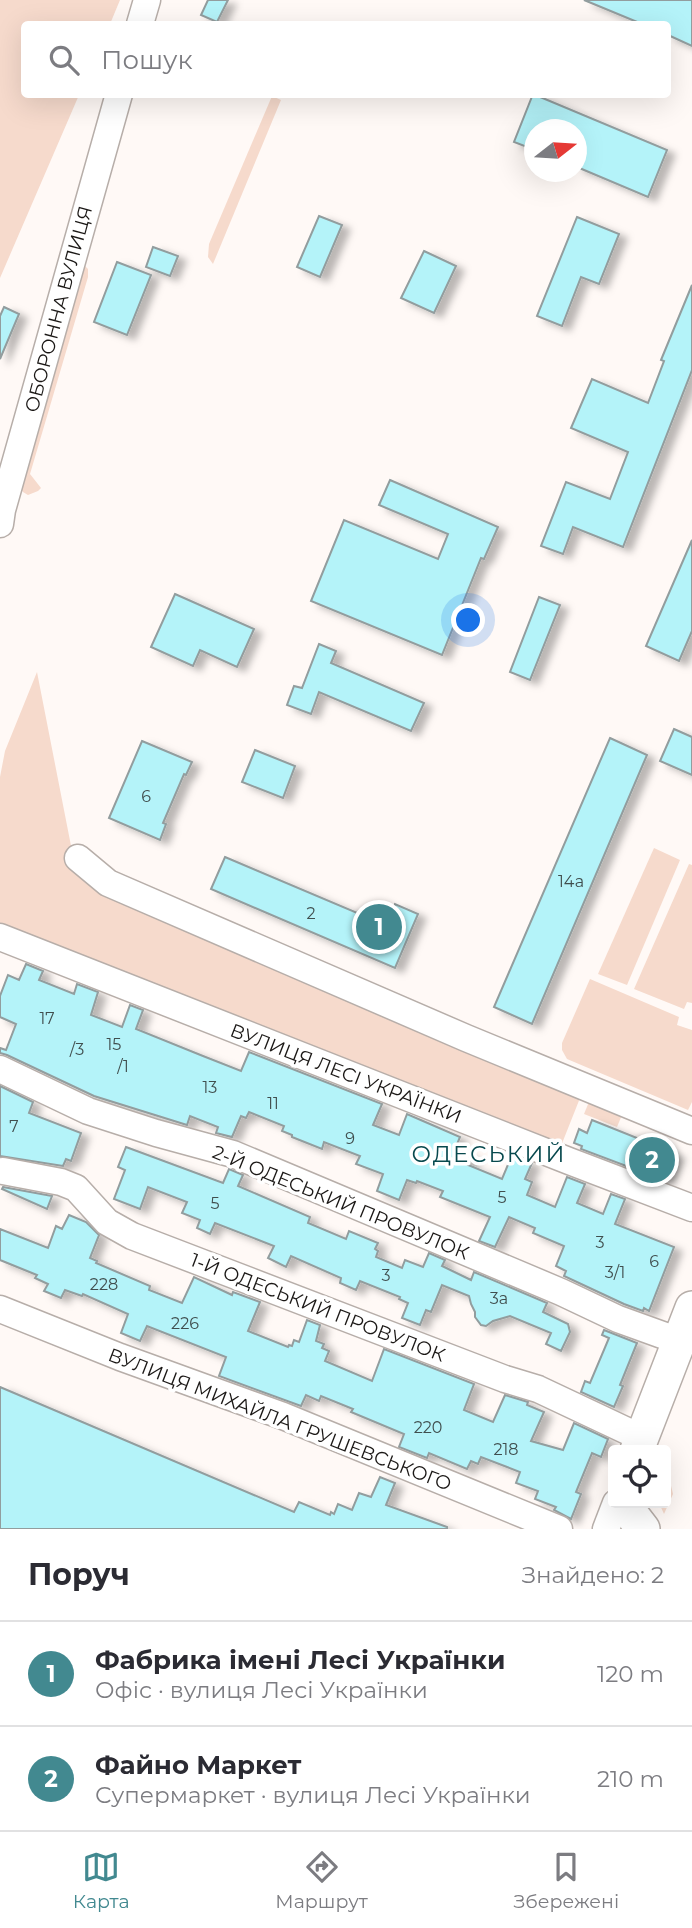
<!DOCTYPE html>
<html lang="uk">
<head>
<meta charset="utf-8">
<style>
  :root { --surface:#fff; --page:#f2f2f3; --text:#2b2b33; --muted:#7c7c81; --line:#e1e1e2; --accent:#428990 }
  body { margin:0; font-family:Montserrat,sans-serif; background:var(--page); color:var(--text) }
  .controls { position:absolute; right:21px; bottom:21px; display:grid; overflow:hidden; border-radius:7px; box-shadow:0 7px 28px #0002 }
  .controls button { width:63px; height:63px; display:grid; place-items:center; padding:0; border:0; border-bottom:2px solid var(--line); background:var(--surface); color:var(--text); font:35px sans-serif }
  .compass { position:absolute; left:524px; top:119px; width:63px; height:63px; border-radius:50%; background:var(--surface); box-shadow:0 7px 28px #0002; rotate:73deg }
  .you { position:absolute; left:469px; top:621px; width:24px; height:24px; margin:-18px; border:5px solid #fff; border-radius:50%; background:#1a73e8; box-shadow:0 0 0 10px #1a73e833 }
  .badge { display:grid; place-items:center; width:46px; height:46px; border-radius:50%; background:var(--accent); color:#fff; font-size:23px; font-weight:700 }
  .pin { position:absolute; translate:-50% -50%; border:4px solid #fff; box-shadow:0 2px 7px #0006 }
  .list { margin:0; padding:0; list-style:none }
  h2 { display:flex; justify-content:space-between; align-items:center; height:91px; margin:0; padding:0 28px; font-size:30px }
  h2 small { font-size:23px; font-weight:400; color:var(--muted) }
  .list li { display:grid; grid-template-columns:46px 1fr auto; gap:21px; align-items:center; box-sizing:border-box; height:105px; padding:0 28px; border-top:2px solid var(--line) }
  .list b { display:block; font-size:26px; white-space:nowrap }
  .list p { margin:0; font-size:23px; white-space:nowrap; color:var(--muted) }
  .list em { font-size:23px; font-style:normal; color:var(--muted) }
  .icon { flex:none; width:38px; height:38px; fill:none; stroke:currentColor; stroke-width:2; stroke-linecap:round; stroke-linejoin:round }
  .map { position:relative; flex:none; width:692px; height:1529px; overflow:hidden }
  .search { position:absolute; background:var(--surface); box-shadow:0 7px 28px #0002; left:21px; right:21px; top:21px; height:77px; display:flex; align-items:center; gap:18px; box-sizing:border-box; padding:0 24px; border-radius:7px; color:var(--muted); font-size:26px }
  .sheet { height:301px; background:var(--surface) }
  nav { display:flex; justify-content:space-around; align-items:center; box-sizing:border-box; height:98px; border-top:2px solid var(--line); background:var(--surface); font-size:19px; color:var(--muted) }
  nav a { display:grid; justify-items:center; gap:4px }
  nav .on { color:var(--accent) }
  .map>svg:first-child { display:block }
</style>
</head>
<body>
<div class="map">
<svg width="692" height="1529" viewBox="0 0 692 1529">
  <defs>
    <filter id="shadow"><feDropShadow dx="8" dy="4.5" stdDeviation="3.5" flood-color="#0004"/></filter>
  </defs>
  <rect width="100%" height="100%" fill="#fff9f6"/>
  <g fill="#f6dacc">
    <polygon points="0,0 120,0 110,24 24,24 24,94 79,95 0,278"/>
    <polygon points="272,96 281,100 213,264 208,257 209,244"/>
    <polygon points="82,263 88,269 88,277 30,474 41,488 38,491 28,495 23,492 19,486"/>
    <polygon points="37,672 73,856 582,1093 559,1151 0,932 0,777 5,751"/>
    <polygon points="654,848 680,860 627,985 598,974"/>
    <polygon points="689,864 692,865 692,1003 687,1002 684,1009 634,989"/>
    <polygon points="590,979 679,1017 677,1025 692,1030 692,1102 688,1110 567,1059 562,1050 562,1043"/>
    <polygon points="591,1097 624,1110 617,1127 584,1114"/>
    <polygon points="666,1465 673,1494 664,1514 659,1503 666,1503"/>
  </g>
  <g fill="#b4f3f9" stroke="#929d9e" stroke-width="2" filter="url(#shadow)">
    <polygon points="208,0 228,0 217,22 201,15"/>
    <polygon points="584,0 692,0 692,46 668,35 668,24 642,24"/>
    <polygon points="533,94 667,150 648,197 577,167 577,130 535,130 535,150 514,142"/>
    <polygon points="319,216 342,225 320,277 297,267"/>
    <polygon points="577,217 619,234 599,284 581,277 562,326 537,316"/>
    <polygon points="153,247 178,256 170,276 146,267"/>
    <polygon points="424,251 456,266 434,313 401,298"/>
    <polygon points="117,262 151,275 127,335 94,322"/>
    <polygon points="692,285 692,370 623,547 573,527 563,554 541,546 566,482 610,499 628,452 571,428 592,379 648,403 664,361 661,360"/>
    <polygon points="4,307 19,314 0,359 0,316"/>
    <polygon points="390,480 498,527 484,559 481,558 442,655 311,601 344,520 438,559 448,534 379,505"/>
    <polygon points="692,540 692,631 679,661 646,646"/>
    <polygon points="175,594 254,629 237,667 200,650 193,666 151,647"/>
    <polygon points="539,597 560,605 530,680 510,672"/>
    <polygon points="319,644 336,651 331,663 424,703 411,731 319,692 311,714 287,705 294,686 302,688"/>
    <polygon points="674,729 692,737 692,775 660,761"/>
    <polygon points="610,738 647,755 532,1024 494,1007"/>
    <polygon points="142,741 192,762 186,775 184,774 163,823 166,824 160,840 109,818"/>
    <polygon points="255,750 295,766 283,798 242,782"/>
    <polygon points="225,857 376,921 382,907 393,911 395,904 418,914 395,968 211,889"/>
    <polygon points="26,964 43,971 39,980 74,994 77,984 98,992 91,1015 122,1027 130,1005 143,1010 136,1029 203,1056 241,1071 249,1052 382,1104 373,1125 399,1135 407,1114 423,1121 460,1137 455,1149 472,1156 468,1165 502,1179 512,1155 532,1163 525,1179 532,1182 527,1195 555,1207 567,1177 585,1184 577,1203 603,1214 611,1194 625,1199 615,1224 674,1247 649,1311 644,1308 643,1311 624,1304 564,1276 566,1271 556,1266 564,1246 533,1233 535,1228 509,1217 495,1247 479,1241 490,1217 440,1197 443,1191 417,1181 416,1183 407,1180 399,1200 377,1191 383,1174 356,1164 360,1156 324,1142 322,1149 292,1137 292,1135 282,1131 284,1126 249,1112 246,1118 241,1116 232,1137 216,1133 218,1127 190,1116 187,1125 94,1096 7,1055 0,1053 0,1048 6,1050 16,1024 0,1017 0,996 8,975 19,980"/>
    <polygon points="0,1086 33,1102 29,1113 81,1133 71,1161 66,1159 63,1166 0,1156"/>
    <polygon points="592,1120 677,1154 666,1181 581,1149 582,1146 574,1143 579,1129 587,1133"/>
    <polygon points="126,1147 223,1183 229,1169 243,1175 238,1186 310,1217 308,1223 346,1239 349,1231 378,1243 375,1249 378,1251 376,1257 402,1268 405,1260 423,1267 429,1253 445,1260 442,1266 471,1280 474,1272 547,1303 543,1312 568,1324 570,1332 561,1351 546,1344 551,1333 510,1316 493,1321 486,1326 481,1325 475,1317 475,1312 471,1304 469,1296 442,1285 431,1312 426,1310 420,1325 402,1318 408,1303 399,1299 400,1297 360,1281 356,1290 340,1283 341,1278 291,1256 286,1267 268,1258 274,1246 215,1223 210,1234 197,1228 200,1220 182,1213 187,1202 148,1187 140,1209 114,1199 125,1170 118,1167"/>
    <polygon points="3,1187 52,1196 47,1209 2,1189"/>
    <polygon points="69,1215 86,1222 99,1235 90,1258 97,1261 96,1263 150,1286 149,1290 182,1303 194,1277 232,1295 233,1292 260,1302 248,1331 288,1347 289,1345 292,1346 294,1340 299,1342 307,1320 320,1325 316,1341 324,1344 322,1348 329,1351 325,1361 372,1381 384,1349 474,1384 464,1410 493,1422 505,1395 528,1402 527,1405 544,1412 531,1441 563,1450 574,1423 608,1439 601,1457 592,1453 576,1492 581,1494 571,1519 554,1510 556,1507 535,1499 538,1491 516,1483 520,1472 481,1457 478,1464 471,1461 467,1469 429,1453 427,1458 399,1447 404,1434 351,1412 353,1409 321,1396 319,1401 306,1395 301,1406 219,1376 226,1357 147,1326 140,1341 121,1333 128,1314 83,1294 82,1296 65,1290 61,1298 44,1291 48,1284 35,1278 37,1275 0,1260 0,1229 48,1248 56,1226 62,1229"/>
    <polygon points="604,1330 637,1343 620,1385 623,1386 614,1407 581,1392 585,1381 590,1383 609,1338 602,1335"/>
    <polygon points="0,1387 294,1512 299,1502 330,1515 331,1512 334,1514 338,1504 352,1510 359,1493 371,1497 380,1477 395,1483 386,1505 447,1527 447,1529 0,1529"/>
  </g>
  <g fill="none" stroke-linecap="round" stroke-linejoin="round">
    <g stroke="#b7aea9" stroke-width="29">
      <g id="minor">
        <polyline points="140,24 147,0"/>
        <polyline points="0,524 2,510 119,94"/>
        <polyline points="78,858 108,883 466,1038 692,1131"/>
        <polyline points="0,937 569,1161 692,1208"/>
        <polyline points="0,1069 88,1111 156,1133 233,1154 561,1292 618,1319 679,1341"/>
        <polyline points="3,1171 61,1182 76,1188 107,1222 132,1236 505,1379 538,1389 642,1438"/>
        <polyline points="0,1309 120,1357 283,1416 559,1529"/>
        <polyline points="606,1529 616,1503"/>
      </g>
    </g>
    <g stroke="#b7aea9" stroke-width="36">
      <g id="major">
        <polyline points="637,1450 692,1308"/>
        <polyline points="623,1503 643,1529"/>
      </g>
    </g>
    <use href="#minor" stroke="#fff" stroke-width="26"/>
    <use href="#major" stroke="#fff" stroke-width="33"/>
  </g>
  <g text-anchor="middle" stroke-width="7" stroke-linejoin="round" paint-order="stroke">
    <g font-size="16" fill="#404e4e">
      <text x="146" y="802">6</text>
      <text x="571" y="887">14а</text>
      <text x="311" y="919">2</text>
      <text x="47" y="1024">17</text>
      <text x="114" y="1050">15</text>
      <text x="77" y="1055">/3</text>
      <text x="123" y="1072">/1</text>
      <text x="210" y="1093">13</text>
      <text x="273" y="1109">11</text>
      <text x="14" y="1132">7</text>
      <text x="350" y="1144">9</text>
      <text x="502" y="1203">5</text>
      <text x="215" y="1209">5</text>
      <text x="600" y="1248">3</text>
      <text x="654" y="1267">6</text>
      <text x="615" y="1278">3/1</text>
      <text x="386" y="1281">3</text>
      <text x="104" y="1290">228</text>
      <text x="499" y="1304">3а</text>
      <text x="185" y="1329">226</text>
      <text x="428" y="1433">220</text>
      <text x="506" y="1455">218</text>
    </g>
    <g font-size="19" fill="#1a1715" stroke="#fff">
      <text transform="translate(58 309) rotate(-75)" y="7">ОБОРОННА ВУЛИЦЯ</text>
      <text transform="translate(346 1073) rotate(21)" y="7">ВУЛИЦЯ ЛЕСІ УКРАЇНКИ</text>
      <text transform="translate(341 1202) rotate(22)" y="7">2-Й ОДЕСЬКИЙ ПРОВУЛОК</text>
      <text transform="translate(318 1307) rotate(21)" y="7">1-Й ОДЕСЬКИЙ ПРОВУЛОК</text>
      <text transform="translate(280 1419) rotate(21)" y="7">ВУЛИЦЯ МИХАЙЛА ГРУШЕВСЬКОГО</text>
    </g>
    <g font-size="23" letter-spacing="2" fill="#08494e" stroke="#fff">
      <text x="489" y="1162">ОДЕСЬКИЙ</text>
    </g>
  </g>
</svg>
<div class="controls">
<button><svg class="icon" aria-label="locate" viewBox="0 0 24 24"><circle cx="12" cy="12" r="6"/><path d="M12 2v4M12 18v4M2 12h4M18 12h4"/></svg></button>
</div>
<svg class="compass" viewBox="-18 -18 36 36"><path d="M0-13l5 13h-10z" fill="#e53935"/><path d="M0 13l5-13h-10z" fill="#7c7c81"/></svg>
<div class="you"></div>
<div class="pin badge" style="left:379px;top:927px">1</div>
<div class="pin badge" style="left:652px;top:1160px">2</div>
<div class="search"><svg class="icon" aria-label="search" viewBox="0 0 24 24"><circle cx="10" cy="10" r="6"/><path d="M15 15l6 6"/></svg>Пошук</div>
</div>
<section class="sheet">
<h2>Поруч<small>Знайдено: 2</small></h2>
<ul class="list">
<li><span class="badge">1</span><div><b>Фабрика імені Лесі Українки</b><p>Офіс · вулиця Лесі Українки</p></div><em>120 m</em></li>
<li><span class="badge">2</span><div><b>Файно Маркет</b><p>Супермаркет · вулиця Лесі Українки</p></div><em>210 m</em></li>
</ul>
</section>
<nav>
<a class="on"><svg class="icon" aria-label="map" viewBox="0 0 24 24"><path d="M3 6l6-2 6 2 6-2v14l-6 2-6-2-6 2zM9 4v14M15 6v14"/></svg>Карта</a>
<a><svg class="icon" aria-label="directions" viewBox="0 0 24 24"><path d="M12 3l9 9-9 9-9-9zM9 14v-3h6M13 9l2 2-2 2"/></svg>Маршрут</a>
<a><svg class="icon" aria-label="saved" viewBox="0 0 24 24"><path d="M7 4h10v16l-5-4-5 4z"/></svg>Збережені</a>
</nav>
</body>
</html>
